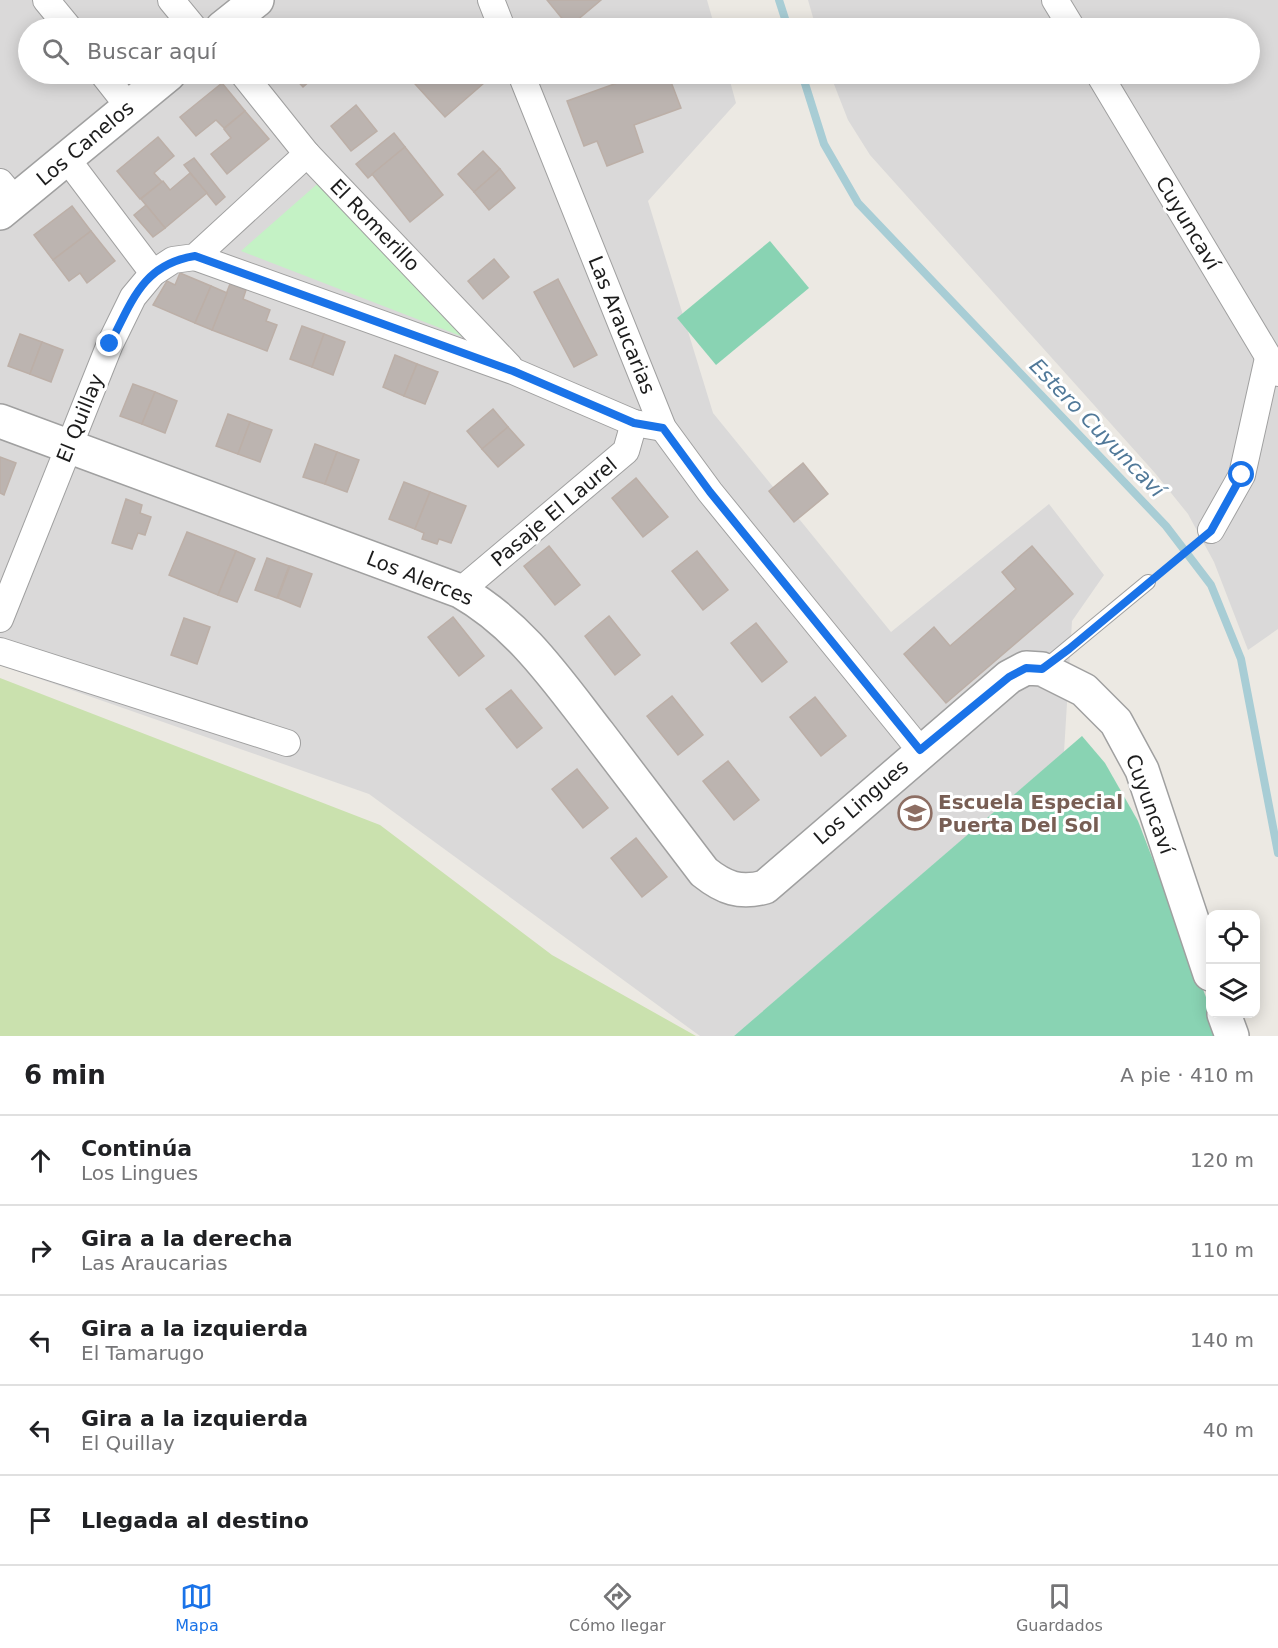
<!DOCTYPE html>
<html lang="es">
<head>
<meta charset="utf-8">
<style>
  :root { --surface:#fff; --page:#f2f2f2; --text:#202124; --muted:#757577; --line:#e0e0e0; --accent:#1a73e8 }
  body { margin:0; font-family:"DejaVu Sans",sans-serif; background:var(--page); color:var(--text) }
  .controls { position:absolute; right:18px; bottom:18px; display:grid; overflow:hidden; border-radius:12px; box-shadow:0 3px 15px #0003 }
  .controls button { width:54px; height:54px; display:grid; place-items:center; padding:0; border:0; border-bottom:2px solid var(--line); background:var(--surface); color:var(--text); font:30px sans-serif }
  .stop { position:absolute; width:18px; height:18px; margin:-14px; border:4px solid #1a73e8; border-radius:50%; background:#fff }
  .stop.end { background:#1a73e8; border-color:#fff; box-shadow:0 2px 6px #0008 }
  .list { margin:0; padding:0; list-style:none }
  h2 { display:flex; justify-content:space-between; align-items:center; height:78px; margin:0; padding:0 24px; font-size:26px }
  h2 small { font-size:20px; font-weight:400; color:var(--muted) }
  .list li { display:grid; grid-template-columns:39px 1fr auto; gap:18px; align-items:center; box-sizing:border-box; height:90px; padding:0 24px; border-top:2px solid var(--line) }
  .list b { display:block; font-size:22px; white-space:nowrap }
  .list p { margin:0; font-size:20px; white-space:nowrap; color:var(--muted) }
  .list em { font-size:20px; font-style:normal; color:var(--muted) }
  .icon { flex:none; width:33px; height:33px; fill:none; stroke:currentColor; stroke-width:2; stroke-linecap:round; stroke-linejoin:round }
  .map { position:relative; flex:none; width:1278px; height:1036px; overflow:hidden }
  .search { position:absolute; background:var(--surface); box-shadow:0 3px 15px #0003; left:18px; right:18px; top:18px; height:66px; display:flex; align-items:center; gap:15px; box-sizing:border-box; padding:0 21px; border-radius:33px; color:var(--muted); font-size:22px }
  .sheet { height:528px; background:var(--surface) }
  nav { display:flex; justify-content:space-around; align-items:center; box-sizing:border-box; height:84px; border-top:2px solid var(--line); background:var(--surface); font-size:16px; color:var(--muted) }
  nav a { display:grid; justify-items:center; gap:3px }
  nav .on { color:var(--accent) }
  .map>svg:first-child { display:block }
</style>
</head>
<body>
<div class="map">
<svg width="1278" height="1036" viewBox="0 0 1278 1036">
  <rect width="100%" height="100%" fill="#ece9e3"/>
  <g fill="#dad9d9">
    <polygon points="0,0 707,0 715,28 28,28 28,74 728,74 736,103 648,201 713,413 891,632 1049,504 1104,575 1072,621 1064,752 734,1036 700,1036 369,794 0,665"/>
    <polygon points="808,0 1278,0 1278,629 1248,650 1214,562 1188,514 1155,473 870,155 848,120 830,74 1250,74 1250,28 816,28"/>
  </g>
  <polygon fill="#cae1ae" points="0,678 380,825 552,955 696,1036 0,1036"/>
  <polygon fill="#c4f2c5" points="332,171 466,338 241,251"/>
  <g fill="#89d3b3">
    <polygon points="770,241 809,288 716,365 677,318"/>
    <polygon points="1082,736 1105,763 1138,821 1221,1036 734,1036"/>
  </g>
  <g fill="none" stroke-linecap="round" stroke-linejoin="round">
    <g stroke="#a8cdd5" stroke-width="8">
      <polyline points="779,0 788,28"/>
      <polyline points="802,74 824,144 858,203 1166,526 1211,585 1241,659 1278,853"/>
    </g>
  </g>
  <g fill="#bcb4b0" stroke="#bcafa7" stroke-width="1.5">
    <polygon points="547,0 601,0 569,27"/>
    <polygon points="291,74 318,74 303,87"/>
    <polygon points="406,74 475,74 484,83 445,117"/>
    <polygon points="642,74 668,74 681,108 634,125 643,152 607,166 597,141 584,146 567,101"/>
    <polygon points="222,83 245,111 224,128 216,120 196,136 180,117"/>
    <polygon points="356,105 377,131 351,151 331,126"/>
    <polygon points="245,111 269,139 227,174 211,154 231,138 224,129"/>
    <polygon points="394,133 405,147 368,178 356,164"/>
    <polygon points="158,137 174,156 154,173 162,182 140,199 117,171"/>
    <polygon points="405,147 443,195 410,222 372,174"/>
    <polygon points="483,151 500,169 474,192 458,174"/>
    <polygon points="194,158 225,197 216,205 184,165"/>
    <polygon points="500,169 515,188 489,210 474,192"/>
    <polygon points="190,173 207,193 165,228 141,199 163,181 170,190"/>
    <polygon points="146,205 165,228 153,237 134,215"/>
    <polygon points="72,206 91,231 53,260 34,235"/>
    <polygon points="91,231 115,261 87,283 80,273 69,281 53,260"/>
    <polygon points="494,259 509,277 483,299 468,281"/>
    <polygon points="180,273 211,286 195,323 153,305 167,281 175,285"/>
    <polygon points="558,279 597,355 574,367 534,292"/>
    <polygon points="230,284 246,290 243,299 270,310 266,321 277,325 267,351 212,330"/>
    <polygon points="211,286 227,293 212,330 195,323"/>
    <polygon points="302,326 324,334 312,367 290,359"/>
    <polygon points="20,334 42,342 30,374 8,366"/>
    <polygon points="324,334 345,342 333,375 312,367"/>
    <polygon points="42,342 63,350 51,382 30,374"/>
    <polygon points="395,355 417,364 404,396 383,387"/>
    <polygon points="417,364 438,372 425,404 404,396"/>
    <polygon points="133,384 155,392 142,424 120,416"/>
    <polygon points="155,392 177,401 165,433 142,424"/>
    <polygon points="493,409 508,427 482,449 467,431"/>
    <polygon points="228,414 250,422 238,454 216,446"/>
    <polygon points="250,422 272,430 260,462 238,454"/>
    <polygon points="508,427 524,445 498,467 482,449"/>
    <polygon points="315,444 337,452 325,484 303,477"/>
    <polygon points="337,452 359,460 347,492 325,484"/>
    <polygon points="0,457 16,463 4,495 0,493"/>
    <polygon points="803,463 828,494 794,522 769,491"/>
    <polygon points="636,478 668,517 643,537 612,498"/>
    <polygon points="404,482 430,492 415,529 389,519"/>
    <polygon points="430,492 466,506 451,543 439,539 437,544 422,539 424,533 415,529"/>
    <polygon points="126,499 142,505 140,513 151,517 145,535 138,533 132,549 112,543"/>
    <polygon points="187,532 236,551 218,595 169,575"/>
    <polygon points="549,546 580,585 555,605 524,566"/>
    <polygon points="1032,546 1073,594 946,703 904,654 934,627 950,646 1016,589 1002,572"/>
    <polygon points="236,551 255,559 237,602 218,595"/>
    <polygon points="697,551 728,590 703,610 672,571"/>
    <polygon points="267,558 289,566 277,598 255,590"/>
    <polygon points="290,566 312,574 300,607 278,598"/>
    <polygon points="609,616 640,655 615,675 585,636"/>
    <polygon points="453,617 484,656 459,676 428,637"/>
    <polygon points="184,618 210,627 197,664 171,655"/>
    <polygon points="756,623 787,662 762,682 731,643"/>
    <polygon points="511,690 542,728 517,748 486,709"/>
    <polygon points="672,696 703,735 678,755 647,716"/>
    <polygon points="815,697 846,736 821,756 790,717"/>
    <polygon points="728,761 759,800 734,820 703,781"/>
    <polygon points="577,769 608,808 583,828 552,789"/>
    <polygon points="636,838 667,877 642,897 611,858"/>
  </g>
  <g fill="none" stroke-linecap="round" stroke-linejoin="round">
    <g stroke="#a0a0a0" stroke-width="16">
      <polyline id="service" points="1044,668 1148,582"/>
    </g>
    <g stroke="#a0a0a0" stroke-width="28">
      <g id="minor">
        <polyline points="46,0 69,28"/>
        <polyline points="171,0 194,28"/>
        <polyline points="491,0 502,28"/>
        <polyline points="1055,0 1072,28"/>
        <polyline points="103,74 129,107"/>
        <polyline points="243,74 307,154 509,366"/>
        <polyline points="521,74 663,428 710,492 920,750"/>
        <polyline points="1099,74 1278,373"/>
        <polyline points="67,159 153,273"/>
        <polyline points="0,182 15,200"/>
        <polyline points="195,257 513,371 634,423 663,428"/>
        <polyline points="1211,530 1242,475 1268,358"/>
        <polyline points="460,591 626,451 634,423"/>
        <polyline points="0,619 110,344 133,297 153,273 173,260 195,257 307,154"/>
        <polyline points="0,651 287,743"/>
      </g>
    </g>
    <g stroke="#a0a0a0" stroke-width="36">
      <g id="tertiary">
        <polyline points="222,28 257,0"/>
        <polyline points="0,213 169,74"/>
        <path d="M0 421 460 591C520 625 557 680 599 734 634 780 669 826 704 872 724 888 740 894 765 887L1009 677 1026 668 1042 669 1084 690 1116 722 1142 770 1210 974"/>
        <polyline points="1224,1014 1232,1036"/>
      </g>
    </g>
    <polyline stroke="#e97d77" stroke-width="4" stroke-dasharray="3 3" stroke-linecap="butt" points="1163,570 1194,545"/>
    <use href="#service" stroke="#fff" stroke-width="14"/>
    <use href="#minor" stroke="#fff" stroke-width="26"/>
    <use href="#tertiary" stroke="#fff" stroke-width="33"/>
  </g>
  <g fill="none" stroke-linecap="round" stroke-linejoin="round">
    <path stroke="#1a73e8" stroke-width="8" d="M110 344C132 301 143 264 195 256L513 371 634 423 663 428 710 492 920 750 1009 677 1026 668 1042 669 1069 649 1211 531 1242 475"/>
  </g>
  <defs>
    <g id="school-ring" transform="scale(1.725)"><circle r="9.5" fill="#fff" stroke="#8d6e63" stroke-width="1.5"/><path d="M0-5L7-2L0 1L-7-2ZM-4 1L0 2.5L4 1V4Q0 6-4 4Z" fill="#8d6e63"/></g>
  </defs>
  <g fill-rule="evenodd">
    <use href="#school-ring" x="915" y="813"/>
  </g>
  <g text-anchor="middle" stroke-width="6" stroke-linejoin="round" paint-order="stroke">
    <g font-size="20" fill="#1c1c1c" stroke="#fff">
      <text transform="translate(85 143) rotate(-40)" y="7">Los Canelos</text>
      <text transform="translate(1188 223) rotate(59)" y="7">Cuyuncaví</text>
      <text transform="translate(375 225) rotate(46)" y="7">El Romerillo</text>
      <text transform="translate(622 325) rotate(68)" y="7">Las Araucarias</text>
      <text transform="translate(80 418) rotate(-68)" y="7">El Quillay</text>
      <text transform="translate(554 512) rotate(-40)" y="7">Pasaje El Laurel</text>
      <text transform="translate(420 578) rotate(22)" y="7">Los Alerces</text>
      <text transform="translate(861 802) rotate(-41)" y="7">Los Lingues</text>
      <text transform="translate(1150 804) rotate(70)" y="7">Cuyuncaví</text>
    </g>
    <g font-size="20" font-weight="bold" fill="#785e54" stroke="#fff" text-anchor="start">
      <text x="938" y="809">Escuela Especial<tspan x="938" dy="23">Puerta Del Sol</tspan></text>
    </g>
    <g font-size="21" font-style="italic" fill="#517999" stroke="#fff">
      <text transform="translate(1097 428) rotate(46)" y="7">Estero Cuyuncaví</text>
    </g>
  </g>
</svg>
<div class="controls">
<button><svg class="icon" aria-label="locate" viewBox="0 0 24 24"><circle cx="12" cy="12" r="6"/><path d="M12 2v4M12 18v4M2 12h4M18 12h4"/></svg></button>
<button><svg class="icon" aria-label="layers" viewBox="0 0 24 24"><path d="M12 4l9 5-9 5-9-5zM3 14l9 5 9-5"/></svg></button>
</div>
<div class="stop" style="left:1242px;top:475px"></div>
<div class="stop end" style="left:110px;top:344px"></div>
<div class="search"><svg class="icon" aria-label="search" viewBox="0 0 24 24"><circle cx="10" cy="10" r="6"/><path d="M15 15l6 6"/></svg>Buscar aquí</div>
</div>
<section class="sheet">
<h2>6 min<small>A pie · 410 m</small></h2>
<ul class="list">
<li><svg class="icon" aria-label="ahead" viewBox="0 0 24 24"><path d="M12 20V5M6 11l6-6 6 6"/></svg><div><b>Continúa</b><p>Los Lingues</p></div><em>120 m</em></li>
<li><svg class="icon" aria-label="right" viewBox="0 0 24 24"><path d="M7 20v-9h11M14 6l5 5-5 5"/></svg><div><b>Gira a la derecha</b><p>Las Araucarias</p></div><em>110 m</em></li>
<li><svg class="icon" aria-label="left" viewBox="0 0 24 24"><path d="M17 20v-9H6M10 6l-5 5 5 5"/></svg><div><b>Gira a la izquierda</b><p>El Tamarugo</p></div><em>140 m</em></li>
<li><svg class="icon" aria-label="left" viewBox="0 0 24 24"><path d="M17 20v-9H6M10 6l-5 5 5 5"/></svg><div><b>Gira a la izquierda</b><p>El Quillay</p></div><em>40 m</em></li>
<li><svg class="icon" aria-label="arrive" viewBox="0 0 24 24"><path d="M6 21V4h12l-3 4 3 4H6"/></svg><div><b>Llegada al destino</b></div></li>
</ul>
</section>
<nav>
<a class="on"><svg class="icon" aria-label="map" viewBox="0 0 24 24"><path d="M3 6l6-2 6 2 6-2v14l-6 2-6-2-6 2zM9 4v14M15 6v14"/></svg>Mapa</a>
<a><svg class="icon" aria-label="directions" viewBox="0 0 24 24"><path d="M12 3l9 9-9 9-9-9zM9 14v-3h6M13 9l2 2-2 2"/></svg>Cómo llegar</a>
<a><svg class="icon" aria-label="saved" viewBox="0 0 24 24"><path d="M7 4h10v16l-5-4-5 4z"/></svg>Guardados</a>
</nav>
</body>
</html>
